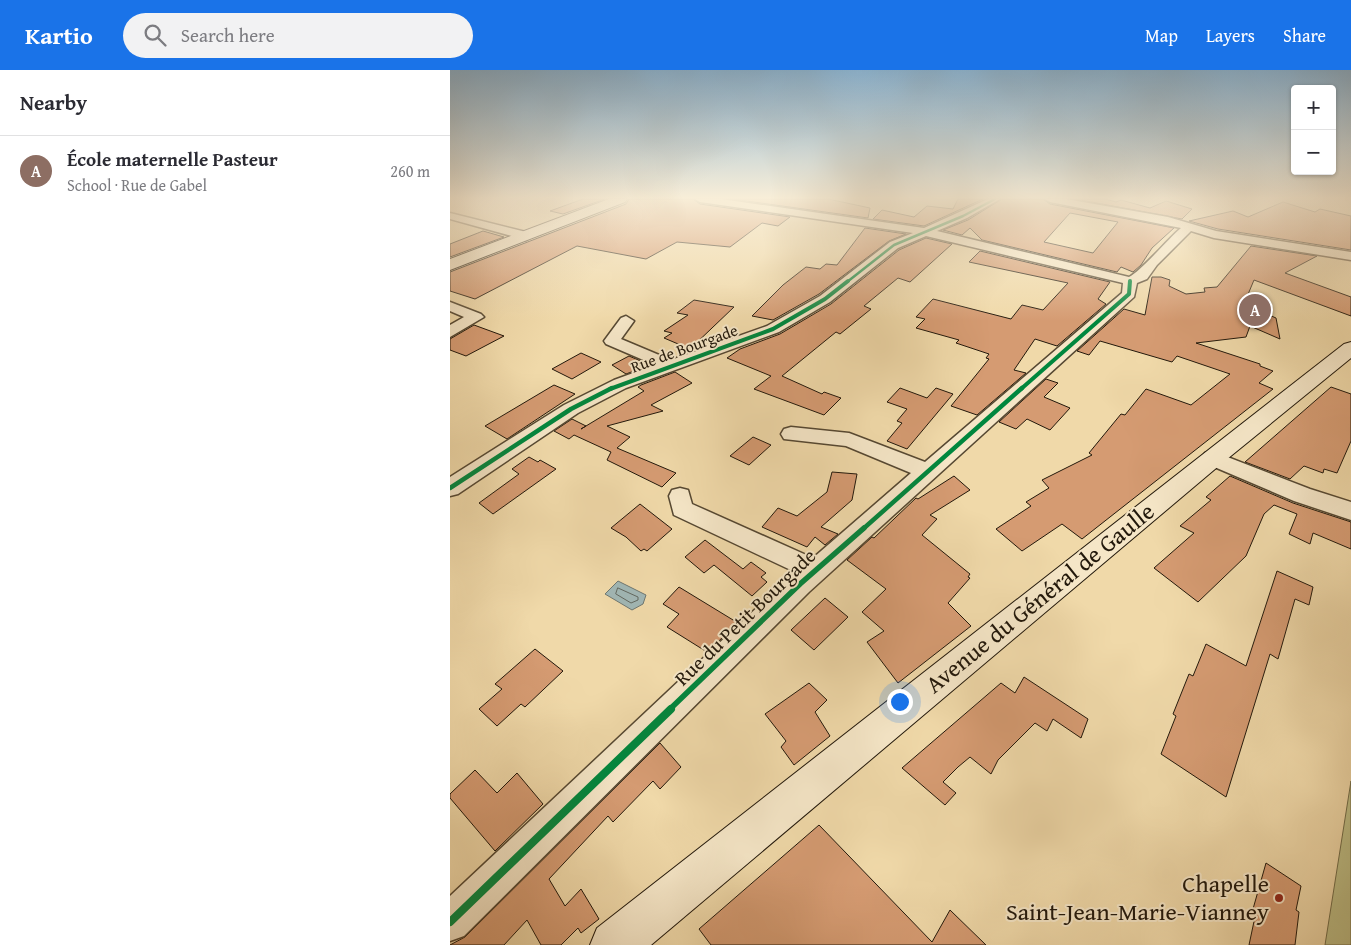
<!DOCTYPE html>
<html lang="en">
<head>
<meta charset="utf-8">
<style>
  :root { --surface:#fff; --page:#f2f2f3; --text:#2b2b33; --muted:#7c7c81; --line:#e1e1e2; --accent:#1a73e8 }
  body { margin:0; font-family:"Gentium Book Plus",serif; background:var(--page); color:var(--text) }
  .controls { position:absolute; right:15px; top:15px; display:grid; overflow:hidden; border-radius:5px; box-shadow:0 1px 4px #0004 }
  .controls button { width:45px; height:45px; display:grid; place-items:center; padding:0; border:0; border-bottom:1px solid var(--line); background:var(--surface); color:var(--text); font:25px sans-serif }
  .you { position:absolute; left:449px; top:631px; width:18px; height:18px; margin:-12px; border:4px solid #fff; border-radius:50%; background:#1a73e8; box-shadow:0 0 0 8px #1a73e833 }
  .badge { display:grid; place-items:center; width:32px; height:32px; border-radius:50%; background:var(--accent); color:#fff; font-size:16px; font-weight:700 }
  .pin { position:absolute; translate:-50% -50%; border:2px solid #fff; box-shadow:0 1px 5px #0006 }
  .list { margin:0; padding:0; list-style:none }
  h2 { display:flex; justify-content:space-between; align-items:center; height:65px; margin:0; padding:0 20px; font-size:21px }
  h2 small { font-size:16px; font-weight:400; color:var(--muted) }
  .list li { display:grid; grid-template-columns:32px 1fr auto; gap:15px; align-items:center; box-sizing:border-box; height:70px; padding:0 20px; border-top:1px solid var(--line) }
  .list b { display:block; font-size:19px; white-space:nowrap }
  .list p { margin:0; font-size:16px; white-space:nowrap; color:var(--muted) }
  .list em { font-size:16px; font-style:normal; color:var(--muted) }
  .icon { flex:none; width:28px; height:28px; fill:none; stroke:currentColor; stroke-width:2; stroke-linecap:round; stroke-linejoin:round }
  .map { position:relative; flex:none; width:901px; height:875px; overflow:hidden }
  header { display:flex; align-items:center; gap:30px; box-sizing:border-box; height:70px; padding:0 25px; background:var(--accent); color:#fff }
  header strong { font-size:24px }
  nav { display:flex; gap:28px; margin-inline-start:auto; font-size:18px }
  .search { width:350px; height:45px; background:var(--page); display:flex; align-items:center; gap:12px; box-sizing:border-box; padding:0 18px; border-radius:28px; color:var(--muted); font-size:19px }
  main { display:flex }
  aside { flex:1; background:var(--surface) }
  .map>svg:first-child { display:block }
</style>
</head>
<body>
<header>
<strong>Kartio</strong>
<div class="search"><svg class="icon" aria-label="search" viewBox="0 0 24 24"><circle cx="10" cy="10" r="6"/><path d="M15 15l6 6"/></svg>Search here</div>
<nav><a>Map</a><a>Layers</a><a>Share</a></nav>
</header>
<main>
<aside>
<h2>Nearby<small></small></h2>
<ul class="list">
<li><span class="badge" style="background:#8d6e63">A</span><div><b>École maternelle Pasteur</b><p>School · Rue de Gabel</p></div><em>260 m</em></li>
</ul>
</aside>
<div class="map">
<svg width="901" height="875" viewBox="0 0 901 875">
  <rect width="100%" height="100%" fill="#f0d9a9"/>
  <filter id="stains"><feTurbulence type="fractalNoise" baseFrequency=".004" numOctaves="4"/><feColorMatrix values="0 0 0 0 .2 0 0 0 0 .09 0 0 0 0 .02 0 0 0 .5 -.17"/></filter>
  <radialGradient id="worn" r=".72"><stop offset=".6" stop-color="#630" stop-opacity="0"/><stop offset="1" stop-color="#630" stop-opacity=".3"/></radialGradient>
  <polygon fill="#bdbe86" stroke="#706b48" points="901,711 901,875 875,875"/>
  <polygon fill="#a1b7b5" stroke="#6e7771" points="168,511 196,525 193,534 182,540 155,524"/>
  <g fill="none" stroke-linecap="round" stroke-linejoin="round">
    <polygon stroke="#626860" stroke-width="1" points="168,518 188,527 188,530 181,533 166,524"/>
  </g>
  <g fill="#d59b72" stroke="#22180b" fill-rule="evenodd">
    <polygon points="133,129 155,129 113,144 100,141"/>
    <polygon points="179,129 243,129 250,134 340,147 328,156 312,153 280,177 227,172 196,189 127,176 25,229 0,221 0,202 176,134"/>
    <polygon points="282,129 378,129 420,138 418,148"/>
    <polygon points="508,129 533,129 474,156 423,149 432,140 464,147 477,136 503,139"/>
    <path d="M552 129H593L600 134 724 158 702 178 691 195 683 202 671 197 667 202 532 170 520 158 512 165 493 160 518 150ZM620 143 668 152 643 183 594 172Z"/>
    <polygon points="625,129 655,129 666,132 671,130 700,138 716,131 742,139 732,149"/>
    <polygon points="833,132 865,142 870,139 901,146 901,180 768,159 739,151 783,141 798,147"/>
    <polygon points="415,158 456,164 439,171 369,224 323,250 302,246 333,215 356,197 370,199 376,194 387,195"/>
    <polygon points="33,161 54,167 0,187 0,174"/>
    <polygon points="476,168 502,174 460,212 448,208 414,236 421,239 390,264 386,262 332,306 372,324 374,322 391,328 374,345 304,319 321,306 277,288 290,279 330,264 381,234 449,180"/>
    <polygon points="801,176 867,186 835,203 901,227 901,246 804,210 794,234 826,248 830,269 800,256 796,267 746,273 810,294 810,296 823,301 809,313 823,319 632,469 612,454 572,481 546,459 581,436 576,432 599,418 592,410 642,385 639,383 671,344 675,345 696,319 741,335 780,304 727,286 722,292 650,271 639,285 627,281 674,239 695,245 702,207 711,207 720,210 719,216 736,224 755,222 754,218 767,217"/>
    <polygon points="530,181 660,212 648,229 656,234 607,276 585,269 564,300 576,303 527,345 501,336 539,289 536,288 539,284 506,273 509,270 466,258 475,249 466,247 483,229 561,249 572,235 593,240 618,213 519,192"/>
    <polygon points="244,230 284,237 240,279 214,268 222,263 214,261 238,245 227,243"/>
    <polygon points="24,255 54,266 16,286 0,280 0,269"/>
    <polygon points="131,283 151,292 122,309 102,299"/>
    <polygon points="179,286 200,295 176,304 162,295"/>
    <polygon points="225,302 242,313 201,335 213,341 157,356 180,367 167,378 226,403 212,417 157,390 161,382 124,365 119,369 104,361 122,349 136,356 131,359 194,321 188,317 191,315"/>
    <polygon points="596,309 608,313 594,327 620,338 600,360 577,349 566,359 549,352"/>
    <polygon points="104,315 125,324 57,369 35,356"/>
    <polygon points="881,317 901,324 901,371 887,403 874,399 873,403 854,396 840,409 795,392"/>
    <polygon points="450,318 477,328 486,318 503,324 457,379 437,371 452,353 447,351 457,339 437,332"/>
    <polygon points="303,367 321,375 299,395 280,386"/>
    <polygon points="79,387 88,392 90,390 106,399 43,444 29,433 69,404 62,399"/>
    <polygon points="382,402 407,404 402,430 371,457 388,464 375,475 365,467 357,477 312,457 328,438 347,446 377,422"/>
    <polygon points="504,406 520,420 480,445 487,449 472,465 520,504 518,507 520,508 498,533 521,556 448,613 417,572 434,561 412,542 436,519 397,490 422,467 424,468 466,428 468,429"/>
    <polygon points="780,406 843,433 901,452 901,479 863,463 860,474 839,464 847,444 824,435 814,444 796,486 748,532 704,498 744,463 730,456 761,430 756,427"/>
    <polygon points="190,434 222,459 197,481 194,479 191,481 176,467 161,458"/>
    <polygon points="255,470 293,499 301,492 316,503 311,507 317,512 302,526 264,495 254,503 235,487"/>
    <polygon points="827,501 863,517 859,535 845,529 828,589 820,584 776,727 711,684 726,646 723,644 739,604 743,606 756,574 796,596"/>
    <polygon points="229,517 288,553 257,582 217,557 229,544 213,534"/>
    <polygon points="375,528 398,547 364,580 341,560"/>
    <polygon points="85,579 113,601 75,637 71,634 47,656 29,639 52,619 45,614"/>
    <polygon points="574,607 638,649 631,668 603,649 597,661 585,653 548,690 541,704 520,687 508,697 493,712 506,723 495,735 452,698 551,613 565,623"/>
    <polygon points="359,613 377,630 365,642 380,666 344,695 331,677 336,671 315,644"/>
    <polygon points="210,673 231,697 210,719 203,711 163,752 158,746 99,809 115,836 131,819 149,849 131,863 128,858 111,875 91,875 77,850 54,875 0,875 15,867"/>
    <polygon points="25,700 47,723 67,703 93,734 45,781 0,728 0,724"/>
    <polygon points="369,755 482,872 500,840 536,875 261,875 249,859"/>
    <polygon points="816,793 851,816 846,840 849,842 845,875 799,875 806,842 803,839"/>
  </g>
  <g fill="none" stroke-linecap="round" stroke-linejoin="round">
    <g stroke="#564832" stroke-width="3">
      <g id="street">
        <path d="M245 129H271L474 158 538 129H550L517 148 487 161 679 207C690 202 719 168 731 158L600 132 595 129H616L718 147 766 161 901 182V190L764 168 741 161 707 195 697 209 687 213 684 227 359 522 14 866 0 871V826L345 502 224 445 219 426 222 420 230 418 238 420 242 434 363 488 461 403 396 376 334 369 331 364 334 359 341 357 399 363 475 392 672 223 673 213 476 166 448 178 380 232 329 262 176 318 128 343 8 424 0 426V407L114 335 164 310 205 295 156 274 154 271 171 248 176 246 184 251 171 269 221 290 317 256 370 226 440 172 463 163 250 132Z"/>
        <polygon points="0,143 80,163 82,166 76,170 0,149"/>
        <polygon points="0,232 31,244 34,247 0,267 0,255 14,247 0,241"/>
        <polygon points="762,381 860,419 901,432 901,450 844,431 755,393 752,388 755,383"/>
      </g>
    </g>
    <g stroke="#22180b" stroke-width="2">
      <g id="secondary">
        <polygon points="159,129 177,129 175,132 0,200 0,189"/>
        <polygon points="901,272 901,288 771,394 201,875 140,875 147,858 894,274"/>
      </g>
    </g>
    <use href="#street" fill="#f5e6c7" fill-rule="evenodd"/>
    <use href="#secondary" fill="#f5e6c7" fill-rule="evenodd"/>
    <g stroke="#f5e6c7" stroke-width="4.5">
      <polyline id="cycleway-far4" points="397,212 444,175 513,146 545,129"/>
    </g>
    <g stroke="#f5e6c7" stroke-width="5.5">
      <g id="cycleway-far3">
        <polyline points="160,319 323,259 375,229 398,211"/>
        <polyline points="571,319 679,224 680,211"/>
      </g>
    </g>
    <g stroke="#f5e6c7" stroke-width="8">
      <g id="cycleway-far2">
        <polyline points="0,418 121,339 162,318"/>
        <polyline points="413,459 572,318"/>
      </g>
    </g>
    <g stroke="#f5e6c7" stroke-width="9">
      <polyline id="cycleway-far1" points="219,640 350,514 414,458"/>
    </g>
    <g stroke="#f5e6c7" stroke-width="11">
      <polyline id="cycleway" points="0,852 221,639"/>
    </g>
    <use href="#cycleway-far4" stroke="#00873e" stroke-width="2.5"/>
    <use href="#cycleway-far3" stroke="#00873e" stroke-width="4"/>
    <use href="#cycleway-far2" stroke="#00873e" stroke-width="4.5"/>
    <use href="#cycleway-far1" stroke="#00873e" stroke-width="5.5"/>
    <use href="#cycleway" stroke="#00873e" stroke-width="8"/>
  </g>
  <linearGradient id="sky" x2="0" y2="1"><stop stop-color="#8bb5d4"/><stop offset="0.51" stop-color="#f8eed8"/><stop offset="1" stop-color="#f8eed8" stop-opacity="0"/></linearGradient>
  <rect width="901" height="251" fill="url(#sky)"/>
  <circle fill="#8f2418" stroke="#f5e6c7" stroke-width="2" cx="829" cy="828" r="5"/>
  <g text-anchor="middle" stroke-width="4" stroke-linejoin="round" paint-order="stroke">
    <g font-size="16" fill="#22180b" stroke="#f5e6c7">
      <text transform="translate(234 278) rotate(-20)" y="6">Rue de Bourgade</text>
    </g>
    <g font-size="20" fill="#22180b" stroke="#f5e6c7">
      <text transform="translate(295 547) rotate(-44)" y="7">Rue du Petit Bourgade</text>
    </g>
    <g font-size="24" fill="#22180b" stroke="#f5e6c7">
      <text transform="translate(590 528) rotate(-39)" y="8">Avenue du Général de Gaulle</text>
    </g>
    <g font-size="24" fill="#22180b" stroke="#f5e6c7" text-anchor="end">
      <text x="819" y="822">Chapelle<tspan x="819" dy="28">Saint-Jean-Marie-Vianney</tspan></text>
    </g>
  </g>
  <rect width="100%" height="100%" filter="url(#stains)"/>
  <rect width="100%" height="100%" fill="url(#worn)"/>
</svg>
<div class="controls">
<button>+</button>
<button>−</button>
</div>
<div class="you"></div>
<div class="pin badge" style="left:805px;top:240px;background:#8d6e63">A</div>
</div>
</main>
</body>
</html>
